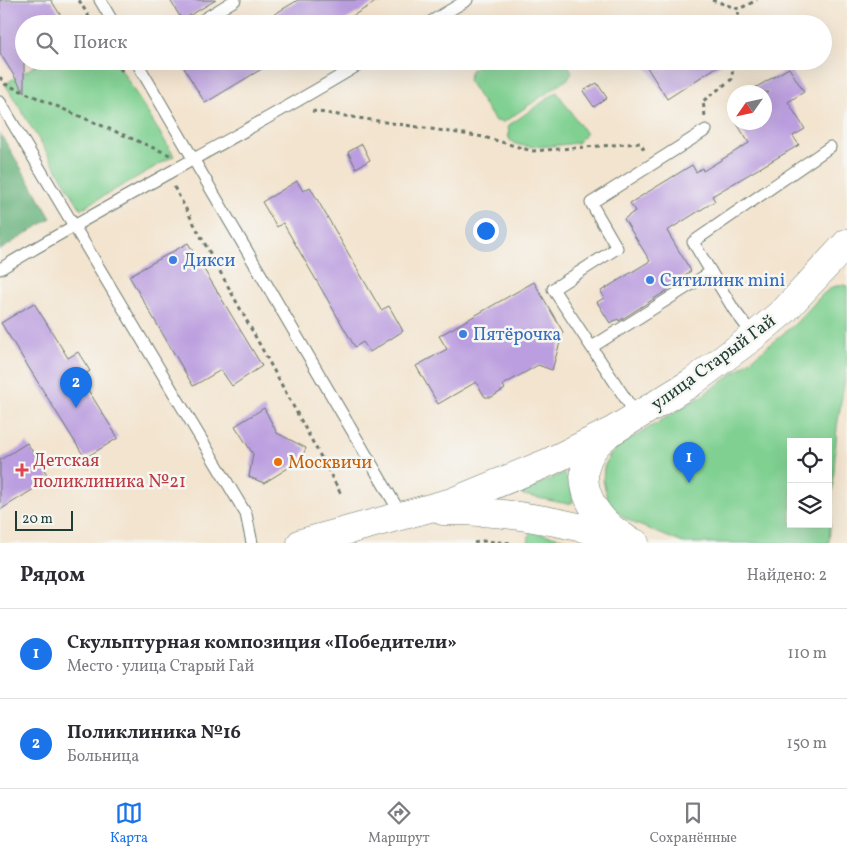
<!DOCTYPE html>
<html lang="ru">
<head>
<meta charset="utf-8">
<style>
  :root { --surface:#fff; --page:#f2f2f3; --text:#2b2b33; --muted:#7c7c81; --line:#e1e1e2; --accent:#1a73e8 }
  body { margin:0; font-family:Vollkorn,serif; background:var(--page); color:var(--text) }
  .controls { position:absolute; right:15px; bottom:15px; display:grid; overflow:hidden; border-radius:0px; box-shadow:0 5px 20px #0002 }
  .controls button { width:45px; height:45px; display:grid; place-items:center; padding:0; border:0; border-bottom:1px solid var(--line); background:var(--surface); color:var(--text); font:25px sans-serif }
  .compass { position:absolute; left:727px; top:85px; width:45px; height:45px; border-radius:50%; background:var(--surface); box-shadow:0 5px 20px #0002; rotate:236deg }
  .scale { position:absolute; left:15px; bottom:12px; width:58px; box-sizing:border-box; padding-left:5px; border:2px solid #1f3d34; border-top:0; font-size:14px; line-height:18px; white-space:nowrap; color:#1f3d34; -webkit-text-stroke:4px #f6f6f2; paint-order:stroke }
  .you { position:absolute; left:485px; top:230px; width:18px; height:18px; margin:-12px; border:4px solid #fff; border-radius:50%; background:#1a73e8; box-shadow:0 0 0 8px #1a73e833 }
  .badge { display:grid; place-items:center; width:32px; height:32px; border-radius:50%; background:var(--accent); color:#fff; font-size:16px; font-weight:700 }
  .pin { position:absolute; translate:-50% -41px; filter:drop-shadow(0 1px 2px #0008) }
  .pin::after { content:''; position:absolute; top:26px; width:18px; height:15px; background:inherit; clip-path:polygon(0 0,100% 0,50% 100%) }
  .list { margin:0; padding:0; list-style:none }
  h2 { display:flex; justify-content:space-between; align-items:center; height:65px; margin:0; padding:0 20px; font-size:21px }
  h2 small { font-size:16px; font-weight:400; color:var(--muted) }
  .list li { display:grid; grid-template-columns:32px 1fr auto; gap:15px; align-items:center; box-sizing:border-box; height:90px; padding:0 20px; border-top:1px solid var(--line) }
  .list b { display:block; font-size:19px; white-space:nowrap }
  .list p { margin:0; font-size:16px; white-space:nowrap; color:var(--muted) }
  .list em { font-size:16px; font-style:normal; color:var(--muted) }
  .icon { flex:none; width:28px; height:28px; fill:none; stroke:currentColor; stroke-width:2; stroke-linecap:round; stroke-linejoin:round }
  .map { position:relative; flex:none; width:847px; height:543px; overflow:hidden }
  .search { position:absolute; background:var(--surface); box-shadow:0 5px 20px #0002; left:15px; right:15px; top:15px; height:55px; display:flex; align-items:center; gap:12px; box-sizing:border-box; padding:0 18px; border-radius:28px; color:var(--muted); font-size:19px }
  .sheet { height:245px; background:var(--surface) }
  nav { display:flex; justify-content:space-around; align-items:center; box-sizing:border-box; height:70px; border-top:1px solid var(--line); background:var(--surface); font-size:14px; color:var(--muted) }
  nav a { display:grid; justify-items:center; gap:2px }
  nav .on { color:var(--accent) }
  .map>svg:first-child { display:block }
</style>
</head>
<body>
<div class="map">
<svg width="847" height="543" viewBox="0 0 847 543">
  <rect width="100%" height="100%" fill="#f6f6f2"/>
  <filter id="ink" filterUnits="userSpaceOnUse"><feTurbulence type="fractalNoise" baseFrequency=".02" numOctaves="2"/><feDisplacementMap in="SourceGraphic" scale="10" xChannelSelector="R" yChannelSelector="G"/><feConvolveMatrix kernelMatrix="1 2 1 2 8 2 1 2 1" color-interpolation-filters="sRGB"/></filter>
  <filter id="wash" filterUnits="userSpaceOnUse"><feTurbulence type="fractalNoise" baseFrequency=".0096" numOctaves="4" result="noise"/><feDisplacementMap in="SourceGraphic" scale="20" xChannelSelector="R" yChannelSelector="G"/><feGaussianBlur stdDeviation="1.12" result="paint"/><feColorMatrix in="noise" values="0 0 0 0 0 0 0 0 0 0 0 0 0 0 0 0 0 1.4 0 .05"/><feComposite in="paint" operator="in"/></filter>
  <g filter="url(#wash)">
    <rect width="100%" height="100%" fill="#f3e4cf"/>
    <g fill="#7fd091" stroke="#4f8662" fill-rule="evenodd">
      <polygon points="43,61 116,61 174,156 81,209 5,84"/>
      <polygon points="486,61 566,61 572,72 569,78 504,122 495,121 468,80 471,70"/>
      <path d="M557 92 586 134 577 143C564 144 514 153 509 138 508 135 509 129 508 126Z"/>
      <path d="M843 285 847 286V366L837 427 829 543H683L636 524 623 517 613 508 607 498 603 480 604 467 610 455 622 444 697 399 737 371 795 324 822 295 832 287ZM791 442H828V524H791Z"/>
      <polygon points="563,473 571,481 573,502 568,504 523,495 522,492"/>
      <polygon points="530,531 574,541 581,543 528,543"/>
    </g>
    <polygon fill="#67b27b" stroke="#437858" points="0,133 51,218 0,250"/>
    <g id="blocks">
      <g fill="#bb9edf">
        <polygon points="0,0 51,0 66,24 24,24 24,92 0,53"/>
        <polygon points="170,0 216,0 182,20"/>
        <polygon points="298,0 379,0 339,24 258,24"/>
        <polygon points="195,61 275,61 205,103 184,68"/>
        <polygon points="643,61 726,61 667,99"/>
        <polygon points="789,68 804,92 788,102 805,129 793,136 799,145 712,196 715,201 667,231 691,271 680,278 682,281 619,321 618,319 610,323 597,302 604,298 601,291 650,261 624,219 635,211 630,203 692,165 696,172 702,168 703,171 749,143 736,122 764,122 764,95 769,92 748,92"/>
        <polygon points="597,83 607,98 594,107 583,91"/>
        <polygon points="362,144 370,160 356,168 348,152"/>
        <polygon points="297,181 303,191 310,187 381,310 389,306 403,331 370,352 363,342 355,347 283,223 277,227 262,202"/>
        <polygon points="188,243 262,366 232,386 221,370 193,386 129,276"/>
        <polygon points="534,282 563,332 552,370 538,365 503,385 505,389 492,397 485,397 476,382 438,404 416,366 447,349 439,336"/>
        <polygon points="34,303 68,358 78,352 90,371 80,377 118,438 85,458 1,323"/>
        <polygon points="264,408 277,433 306,448 301,460 264,483 249,477 253,454 235,426"/>
        <polygon points="27,443 50,479 0,510 0,460"/>
      </g>
    </g>
  </g>
  <g filter="url(#ink)">
    <use href="#blocks" fill-opacity="0" stroke="#69776a" stroke-width="1"/>
    <g fill="none" stroke-linecap="round" stroke-linejoin="round">
      <g stroke="#69776a" stroke-width="13">
        <g id="lane">
          <polyline points="100,0 114,24"/>
          <polyline points="196,24 235,0"/>
          <polyline points="427,24 467,0"/>
          <polyline points="136,61 402,516"/>
          <polyline points="0,102 246,514 252,543"/>
          <path d="M0 269C120 197 245 134 365 61"/>
          <polyline points="754,336 734,310 693,242 830,147"/>
          <polyline points="592,347 711,272"/>
          <polyline points="637,416 553,289 617,248 591,203 706,130"/>
        </g>
      </g>
      <g stroke="#69776a" stroke-width="29">
        <g id="secondary">
          <path d="M607 435C565 467 587 515 625 538"/>
          <path d="M443 511C508 510 573 523 635 543"/>
          <polyline points="301,543 452,502 547,463 614,430 691,383 754,336 785,310 847,243"/>
        </g>
      </g>
      <g stroke="#69776a" stroke-width="3" stroke-dasharray="4 4" stroke-linecap="butt">
        <polyline points="79,0 93,24"/>
        <polyline points="712,0 739,9 757,0"/>
        <polyline points="737,24 739,9"/>
        <polyline points="116,61 123,73"/>
        <polyline points="0,77 5,84 170,155"/>
        <polyline points="312,111 484,137 532,151 640,143 646,153"/>
        <polyline points="705,116 703,101 732,79 733,61"/>
        <polyline points="174,187 341,494"/>
        <polyline points="474,543 483,541 513,543"/>
      </g>
      <use href="#lane" stroke="#fff" stroke-width="11"/>
      <use href="#secondary" stroke="#fff" stroke-width="28"/>
    </g>
  </g>
  <g fill="#3f7fe0" stroke="#f6f6f2" stroke-width="2">
    <circle cx="173" cy="260" r="5"/>
    <circle cx="650" cy="280" r="5"/>
    <circle cx="463" cy="334" r="5"/>
  </g>
  <circle fill="#e8710a" stroke="#f6f6f2" stroke-width="2" cx="278" cy="462" r="5"/>
  <path fill="#e0444e" stroke="#f6f6f2" stroke-width="2" d="M19.5 462.5h5v5h5v5h-5v5h-5v-5h-5v-5h5z"/>
  <g text-anchor="middle" stroke-width="5" stroke-linejoin="round" paint-order="stroke">
    <g font-size="18" fill="#366cbe" stroke="#f6f6f2" text-anchor="start">
      <text x="183" y="266">Дикси</text>
      <text x="660" y="286">Ситилинк mini</text>
      <text x="473" y="340">Пятёрочка</text>
    </g>
    <g font-size="18" fill="#1f3d34" stroke="#f6f6f2">
      <text transform="translate(713 362) rotate(-36)" y="6">улица Старый Гай</text>
    </g>
    <g font-size="18" fill="#be3a42" stroke="#f6f6f2" text-anchor="start">
      <text x="33" y="466">Детская<tspan x="33" dy="21">поликлиника №21</tspan></text>
    </g>
    <g font-size="18" fill="#c56008" stroke="#f6f6f2" text-anchor="start">
      <text x="288" y="468">Москвичи</text>
    </g>
  </g>
</svg>
<div class="controls">
<button><svg class="icon" aria-label="locate" viewBox="0 0 24 24"><circle cx="12" cy="12" r="6"/><path d="M12 2v4M12 18v4M2 12h4M18 12h4"/></svg></button>
<button><svg class="icon" aria-label="layers" viewBox="0 0 24 24"><path d="M12 4l9 5-9 5-9-5zM3 14l9 5 9-5"/></svg></button>
</div>
<svg class="compass" viewBox="-18 -18 36 36"><path d="M0-13l5 13h-10z" fill="#e53935"/><path d="M0 13l5-13h-10z" fill="#7c7c81"/></svg>
<div class="scale">20 m</div>
<div class="you"></div>
<div class="pin badge" style="left:689px;top:483px">1</div>
<div class="pin badge" style="left:76px;top:408px">2</div>
<div class="search"><svg class="icon" aria-label="search" viewBox="0 0 24 24"><circle cx="10" cy="10" r="6"/><path d="M15 15l6 6"/></svg>Поиск</div>
</div>
<section class="sheet">
<h2>Рядом<small>Найдено: 2</small></h2>
<ul class="list">
<li><span class="badge">1</span><div><b>Скульптурная композиция «Победители»</b><p>Место · улица Старый Гай</p></div><em>110 m</em></li>
<li><span class="badge">2</span><div><b>Поликлиника №16</b><p>Больница</p></div><em>150 m</em></li>
</ul>
</section>
<nav>
<a class="on"><svg class="icon" aria-label="map" viewBox="0 0 24 24"><path d="M3 6l6-2 6 2 6-2v14l-6 2-6-2-6 2zM9 4v14M15 6v14"/></svg>Карта</a>
<a><svg class="icon" aria-label="directions" viewBox="0 0 24 24"><path d="M12 3l9 9-9 9-9-9zM9 14v-3h6M13 9l2 2-2 2"/></svg>Маршрут</a>
<a><svg class="icon" aria-label="saved" viewBox="0 0 24 24"><path d="M7 4h10v16l-5-4-5 4z"/></svg>Сохранённые</a>
</nav>
</body>
</html>
